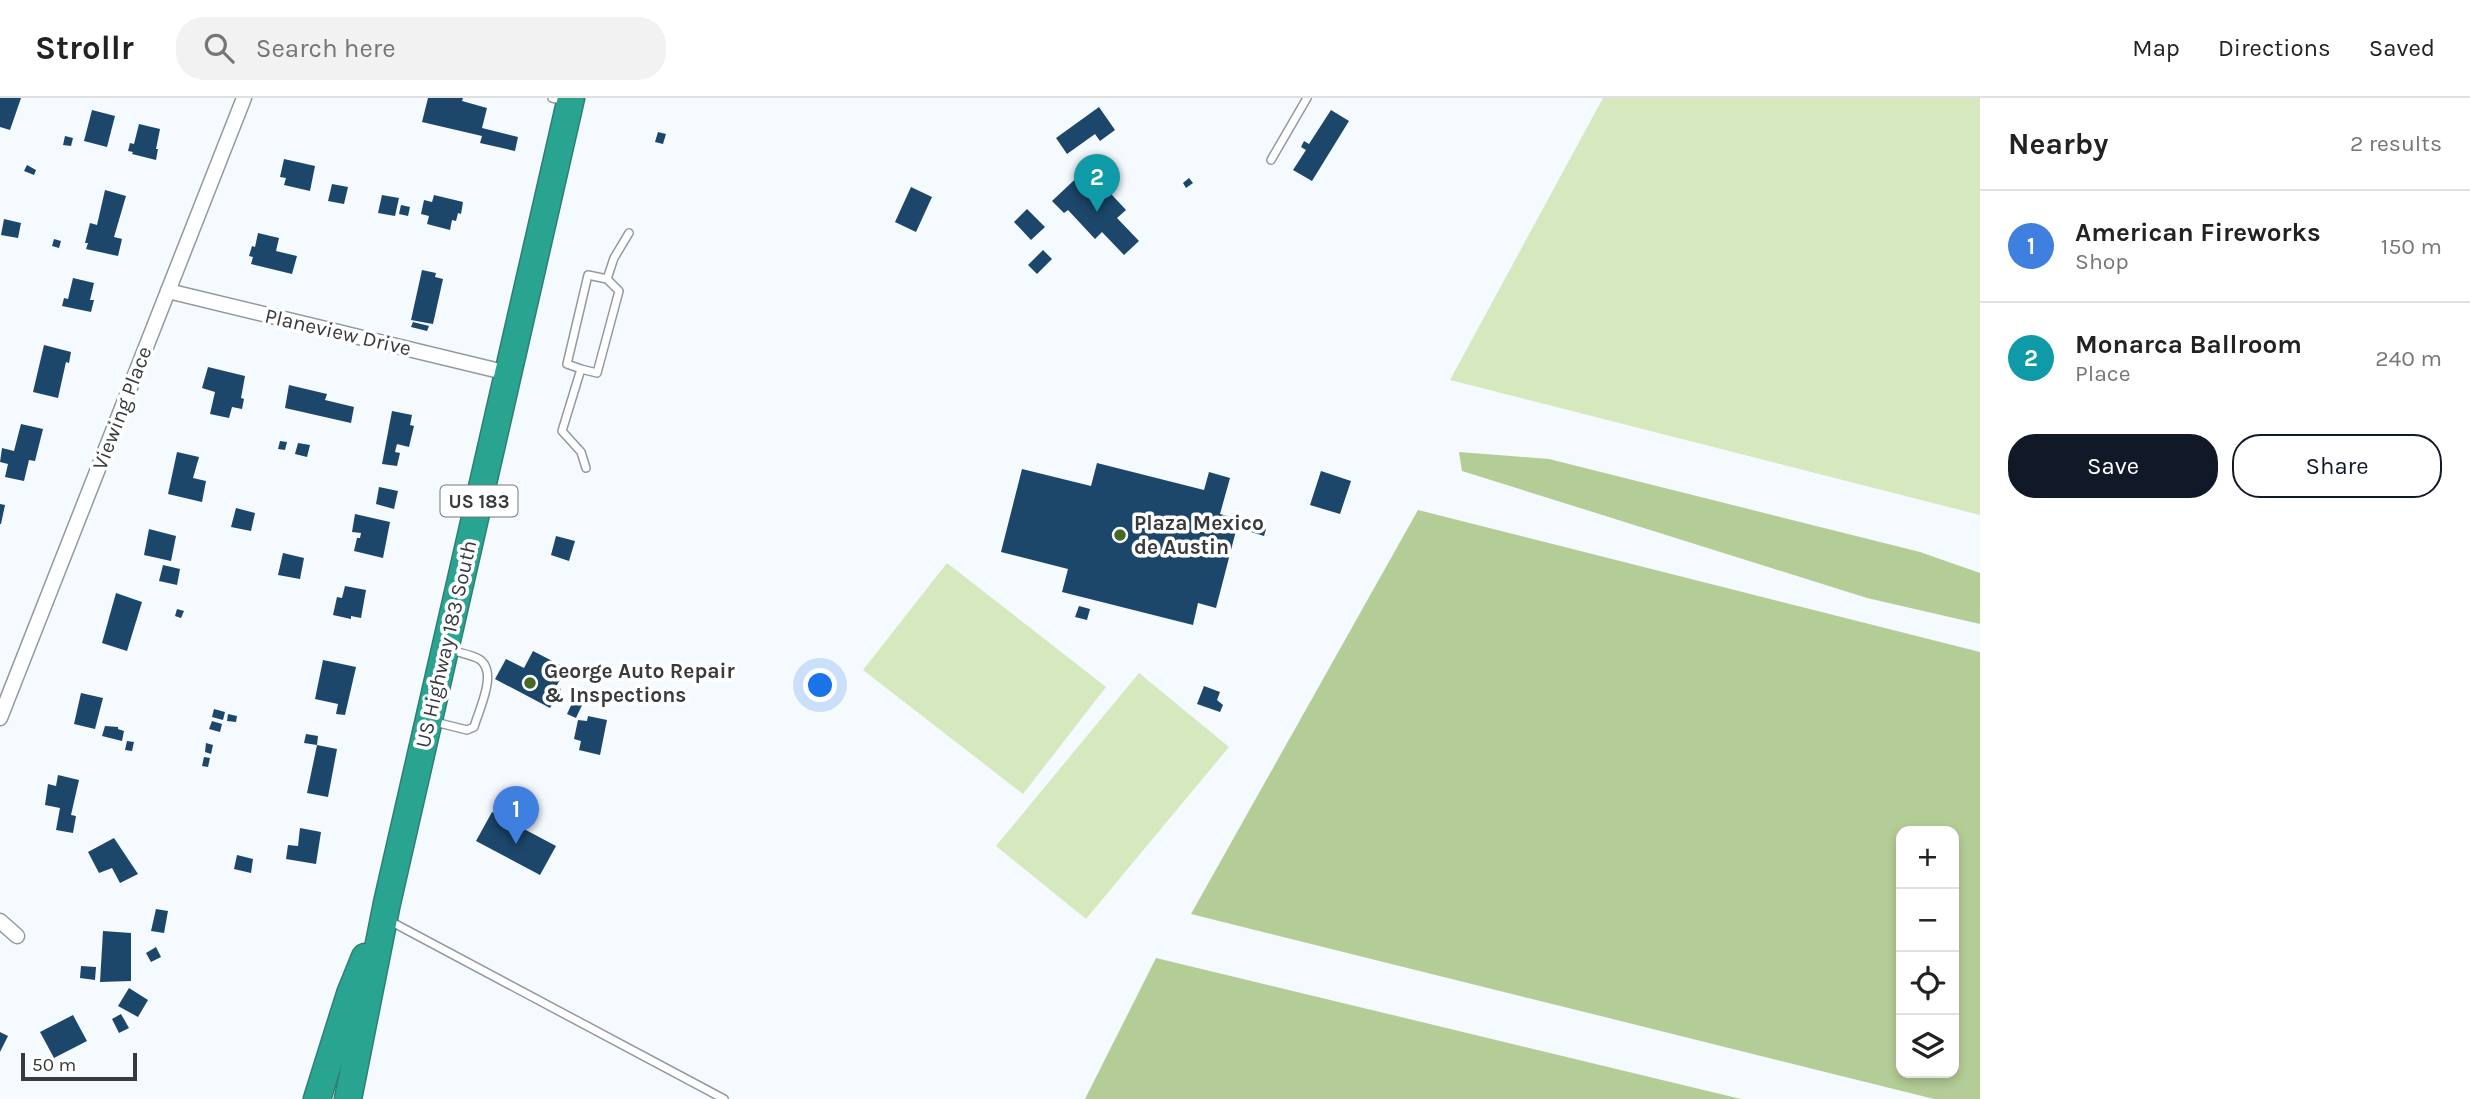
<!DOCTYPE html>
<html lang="en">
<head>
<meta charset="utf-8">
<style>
  :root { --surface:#fff; --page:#f2f2f2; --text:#222; --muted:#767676; --line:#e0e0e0; --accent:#111827 }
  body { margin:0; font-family:Karla,sans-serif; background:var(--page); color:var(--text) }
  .controls { position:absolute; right:21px; bottom:21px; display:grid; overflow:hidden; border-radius:14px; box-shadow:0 4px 10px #0003 }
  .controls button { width:63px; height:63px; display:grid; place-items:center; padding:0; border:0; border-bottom:2px solid var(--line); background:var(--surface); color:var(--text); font:35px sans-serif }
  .scale { position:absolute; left:21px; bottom:18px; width:116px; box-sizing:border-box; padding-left:7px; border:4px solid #383b3e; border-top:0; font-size:19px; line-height:24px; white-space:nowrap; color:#383b3e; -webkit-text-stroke:5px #fff; paint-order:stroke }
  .you { position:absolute; left:821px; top:588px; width:24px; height:24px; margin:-18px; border:5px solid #fff; border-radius:50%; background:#1a73e8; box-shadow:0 0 0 10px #1a73e833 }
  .badge { display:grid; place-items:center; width:46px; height:46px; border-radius:50%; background:var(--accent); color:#fff; font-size:23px; font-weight:700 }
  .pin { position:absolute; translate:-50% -58px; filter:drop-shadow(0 2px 4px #0008) }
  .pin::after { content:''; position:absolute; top:37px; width:24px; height:21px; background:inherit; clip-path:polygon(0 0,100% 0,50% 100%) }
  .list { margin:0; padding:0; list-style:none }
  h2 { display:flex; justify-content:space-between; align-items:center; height:91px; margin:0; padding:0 28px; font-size:30px }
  h2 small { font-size:23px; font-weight:400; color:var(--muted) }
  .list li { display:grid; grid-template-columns:46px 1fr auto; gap:21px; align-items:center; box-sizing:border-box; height:112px; padding:0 28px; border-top:2px solid var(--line) }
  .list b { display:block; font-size:26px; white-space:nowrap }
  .list p { margin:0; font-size:23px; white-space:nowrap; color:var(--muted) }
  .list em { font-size:23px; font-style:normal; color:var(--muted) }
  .actions { display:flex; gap:14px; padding:21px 28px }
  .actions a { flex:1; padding:16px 0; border:2px solid var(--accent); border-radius:28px; text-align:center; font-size:24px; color:var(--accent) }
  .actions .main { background:var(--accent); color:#fff }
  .icon { flex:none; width:38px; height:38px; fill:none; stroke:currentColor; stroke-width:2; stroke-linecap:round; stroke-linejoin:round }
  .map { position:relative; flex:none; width:1980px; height:1001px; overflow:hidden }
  header { display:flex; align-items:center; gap:42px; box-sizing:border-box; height:98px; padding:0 35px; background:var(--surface); border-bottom:2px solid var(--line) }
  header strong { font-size:33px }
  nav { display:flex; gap:38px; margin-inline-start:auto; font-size:24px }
  .search { width:490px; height:63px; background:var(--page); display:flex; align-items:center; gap:18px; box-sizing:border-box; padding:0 24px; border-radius:28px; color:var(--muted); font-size:26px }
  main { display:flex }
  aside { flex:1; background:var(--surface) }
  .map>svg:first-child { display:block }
</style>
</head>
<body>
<header>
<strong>Strollr</strong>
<div class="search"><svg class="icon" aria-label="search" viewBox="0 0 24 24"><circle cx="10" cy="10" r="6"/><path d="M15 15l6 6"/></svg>Search here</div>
<nav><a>Map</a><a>Directions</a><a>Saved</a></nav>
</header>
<main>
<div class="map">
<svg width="1980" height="1001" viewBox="0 0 1980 1001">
  <rect width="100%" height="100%" fill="#f5faff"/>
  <g fill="#d5e8be">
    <polygon points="1603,0 1980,0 1980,417 1450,282"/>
    <polygon points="947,465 1106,589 1023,696 863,572"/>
    <polygon points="1139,575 1229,649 1086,821 996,748"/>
  </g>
  <g fill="#b4cc96" fill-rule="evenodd">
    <polygon points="1459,354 1549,361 1920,454 1980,475 1980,526 1867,500 1462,373"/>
    <path d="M1418 412 1980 554V1001H1934L1191 816ZM1901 733H1954V975H1901Z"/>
    <polygon points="1156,860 1741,1001 1085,1001"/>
  </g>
  <g fill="#1c466a">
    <polygon points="0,0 21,0 10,32 0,29"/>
    <polygon points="428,0 463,0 462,3 487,10 482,30 518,39 515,53 480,45 482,38 422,24"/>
    <polygon points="1099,9 1115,32 1100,43 1095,36 1067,56 1056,40"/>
    <polygon points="92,12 115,18 107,49 84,43"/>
    <polygon points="1331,12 1349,23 1312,83 1293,72 1306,52 1301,49 1304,43 1309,46"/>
    <polygon points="139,26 160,31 156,51 158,51 156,62 132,56 133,54 128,53 130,45 134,46"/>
    <polygon points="658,34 666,36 663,46 655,44"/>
    <polygon points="65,38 73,40 71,48 63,47"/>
    <polygon points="284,61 315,68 310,93 284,87 286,80 280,79"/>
    <polygon points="27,67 36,72 34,77 24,73"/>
    <polygon points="1087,70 1126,112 1117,120 1139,143 1124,157 1102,134 1095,141 1068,112 1064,115 1052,103"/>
    <polygon points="1189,80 1193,85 1186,90 1183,85"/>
    <polygon points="332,86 348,89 344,106 328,103"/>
    <polygon points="911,89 932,99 916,134 895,124"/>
    <polygon points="105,92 126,98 114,139 122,141 118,158 86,151 88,145 85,145 90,125 97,127"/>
    <polygon points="382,97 399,100 395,118 378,115"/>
    <polygon points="434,97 463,104 461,116 458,115 456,123 452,122 450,132 427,126 429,118 421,116 424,102 432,104"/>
    <polygon points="401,107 410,109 408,118 399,116"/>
    <polygon points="1027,111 1045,129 1031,142 1014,124"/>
    <polygon points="4,121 21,125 18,140 1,137"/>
    <polygon points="258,135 279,140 276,153 297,158 292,176 251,166 253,159 249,158 252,148 255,149"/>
    <polygon points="54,141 61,143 59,150 52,148"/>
    <polygon points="1043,152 1052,161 1037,176 1028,167"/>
    <polygon points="422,172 436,175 435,179 443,181 433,226 411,222"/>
    <polygon points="73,180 94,185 90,202 94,202 91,214 62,208 64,200 68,201"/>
    <polygon points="413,224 429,228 427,233 411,229"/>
    <polygon points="44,247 71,254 69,265 66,264 58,300 33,294"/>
    <polygon points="208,269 245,278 241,300 244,301 242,311 232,309 229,320 210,316 215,294 202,290"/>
    <polygon points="289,287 327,296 325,302 354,309 351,325 285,310"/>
    <polygon points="392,313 412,317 410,327 414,328 409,349 397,346 395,354 400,355 397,368 382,366"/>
    <polygon points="21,326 43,331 35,363 29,362 24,383 5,379 8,366 0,364 2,350 14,353"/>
    <polygon points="280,343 287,344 285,352 278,351"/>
    <polygon points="298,345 310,347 307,359 295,356"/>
    <polygon points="177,354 199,359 193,380 206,383 202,404 168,396"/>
    <polygon points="1097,365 1204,392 1209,374 1230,380 1220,416 1239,421 1216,510 1198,505 1193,527 1062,494 1068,471 1001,454 1022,371 1091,388"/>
    <polygon points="1321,373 1351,383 1340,416 1310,407"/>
    <polygon points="379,389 398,393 394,411 376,406"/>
    <polygon points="0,406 5,407 1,426 0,426"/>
    <polygon points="236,410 255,415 251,433 231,429"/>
    <polygon points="355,416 390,424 383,460 354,453 357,440 360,440 361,435 352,434"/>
    <polygon points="1254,426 1266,431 1264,438 1251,434"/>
    <polygon points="149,431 176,438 171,463 144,457"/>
    <polygon points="556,438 575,443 569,463 551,457"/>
    <polygon points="283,455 304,460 300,481 278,477"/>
    <polygon points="163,467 180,471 177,487 159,483"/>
    <polygon points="345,488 366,492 361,520 351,518 351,521 333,517 337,499 342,500"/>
    <polygon points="116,495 142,504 127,553 102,545"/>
    <polygon points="1079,508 1090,511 1087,522 1075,519"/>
    <polygon points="177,511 184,513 181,520 175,518"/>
    <polygon points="533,553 566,570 556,589 561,591 550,610 495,581 506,561 524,570"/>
    <polygon points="323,562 356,569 345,617 336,616 338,606 315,601"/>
    <polygon points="1204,588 1220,594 1217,602 1223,607 1220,614 1197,606"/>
    <polygon points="606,591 617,596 613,604 602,598"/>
    <polygon points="81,595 103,600 95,631 74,626"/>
    <polygon points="574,601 583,605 576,620 567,616"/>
    <polygon points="214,611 225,614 223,622 212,619"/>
    <polygon points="228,616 237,618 236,624 227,623"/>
    <polygon points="588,618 607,622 600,657 579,652 581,643 574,641 578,622 587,623"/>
    <polygon points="212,623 222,626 220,634 209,631"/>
    <polygon points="105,628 118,629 118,631 124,633 122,643 102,638"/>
    <polygon points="306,636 318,638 317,647 337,651 328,699 307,695 317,647 304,645"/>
    <polygon points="127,643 134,644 132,653 125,652"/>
    <polygon points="206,645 213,647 211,656 205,654"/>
    <polygon points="204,659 210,660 208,669 202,668"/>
    <polygon points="58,677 79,682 71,717 76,718 73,735 56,732 60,710 45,707 48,686 56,688"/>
    <polygon points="492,714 556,748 540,777 476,743"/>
    <polygon points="300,730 321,734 316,766 286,761 288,747 298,748"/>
    <polygon points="114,740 138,776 120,785 112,770 99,775 88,754"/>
    <polygon points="237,757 253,761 251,775 234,771"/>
    <polygon points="156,811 168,813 164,835 151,833"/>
    <polygon points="103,833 131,835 131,883 100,884"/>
    <polygon points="156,849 161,859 151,864 146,855"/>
    <polygon points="81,868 96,869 95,882 80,880"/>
    <polygon points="129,890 148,902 138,919 118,908"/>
    <polygon points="121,916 129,930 119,935 112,921"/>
    <polygon points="73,917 87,943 54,960 40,934"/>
    <polygon points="0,934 8,938 0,954"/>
  </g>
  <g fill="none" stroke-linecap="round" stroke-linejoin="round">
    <g stroke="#9299a1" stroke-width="10">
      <g id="lane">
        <polyline points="552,0 566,3"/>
        <polyline points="1271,62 1307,0"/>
        <polyline points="607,181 614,160 629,135"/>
        <polyline points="581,271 597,275 619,193 607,181 588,177 567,266 581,271 562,333 581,354 586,370"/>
        <path d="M435 624 467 632 474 629C479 611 500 571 477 560 468 556 458 554 449 552"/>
        <polyline points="388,822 724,1001"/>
      </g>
    </g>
    <g stroke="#9299a1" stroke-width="17">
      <g id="street">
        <polyline points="168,193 508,275"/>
        <polyline points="0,620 244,0"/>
        <polyline points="0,823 17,838"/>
      </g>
    </g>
    <g stroke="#2e7f73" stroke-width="29">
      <g id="highway">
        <polyline points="317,1001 350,896 365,859"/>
        <polyline points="348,1001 387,805 571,0"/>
      </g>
    </g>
    <use href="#lane" stroke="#fff" stroke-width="7"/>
    <use href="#street" stroke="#fff" stroke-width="14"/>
    <use href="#highway" stroke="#29a490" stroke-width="26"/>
  </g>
  <g fill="#446a24" stroke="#fff" stroke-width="2.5">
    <circle cx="1120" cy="437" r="7"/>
    <circle cx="530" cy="585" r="7"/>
  </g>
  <g text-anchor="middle" stroke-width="7" stroke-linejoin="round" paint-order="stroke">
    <rect fill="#fff" stroke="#747678" stroke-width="2" x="440.5" y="387.5" width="77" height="31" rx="5"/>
    <g font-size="19" font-weight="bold" fill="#383b3e">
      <text x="479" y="410">US 183</text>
    </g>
    <g font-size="21" fill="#383b3e" stroke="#fff">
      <text transform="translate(338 234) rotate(13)" y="7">Planeview Drive</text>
      <text transform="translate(122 310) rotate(-69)" y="7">Viewing Place</text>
      <text transform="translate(446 546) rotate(-77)" y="7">US Highway 183 South</text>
    </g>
    <g font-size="21" font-weight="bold" fill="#383b3e" stroke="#fff" text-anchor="start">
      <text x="1134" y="432">Plaza Mexico<tspan x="1134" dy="24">de Austin</tspan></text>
      <text x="544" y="580">George Auto Repair<tspan x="544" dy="24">&amp; Inspections</tspan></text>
    </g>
  </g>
</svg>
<div class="controls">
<button>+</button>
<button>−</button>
<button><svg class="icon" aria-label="locate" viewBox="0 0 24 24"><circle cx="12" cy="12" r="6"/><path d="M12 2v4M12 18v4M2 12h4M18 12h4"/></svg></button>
<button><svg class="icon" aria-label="layers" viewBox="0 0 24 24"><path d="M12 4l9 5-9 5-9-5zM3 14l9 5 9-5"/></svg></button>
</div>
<div class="scale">50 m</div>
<div class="you"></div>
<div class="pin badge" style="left:516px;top:746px;background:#3f7fe0">1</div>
<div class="pin badge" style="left:1097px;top:114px;background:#0f9aa8">2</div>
</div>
<aside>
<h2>Nearby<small>2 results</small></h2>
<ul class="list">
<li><span class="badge" style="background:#3f7fe0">1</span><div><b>American Fireworks</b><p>Shop</p></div><em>150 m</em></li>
<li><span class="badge" style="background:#0f9aa8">2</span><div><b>Monarca Ballroom</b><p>Place</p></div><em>240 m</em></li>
</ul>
<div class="actions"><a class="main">Save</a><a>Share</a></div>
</aside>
</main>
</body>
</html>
